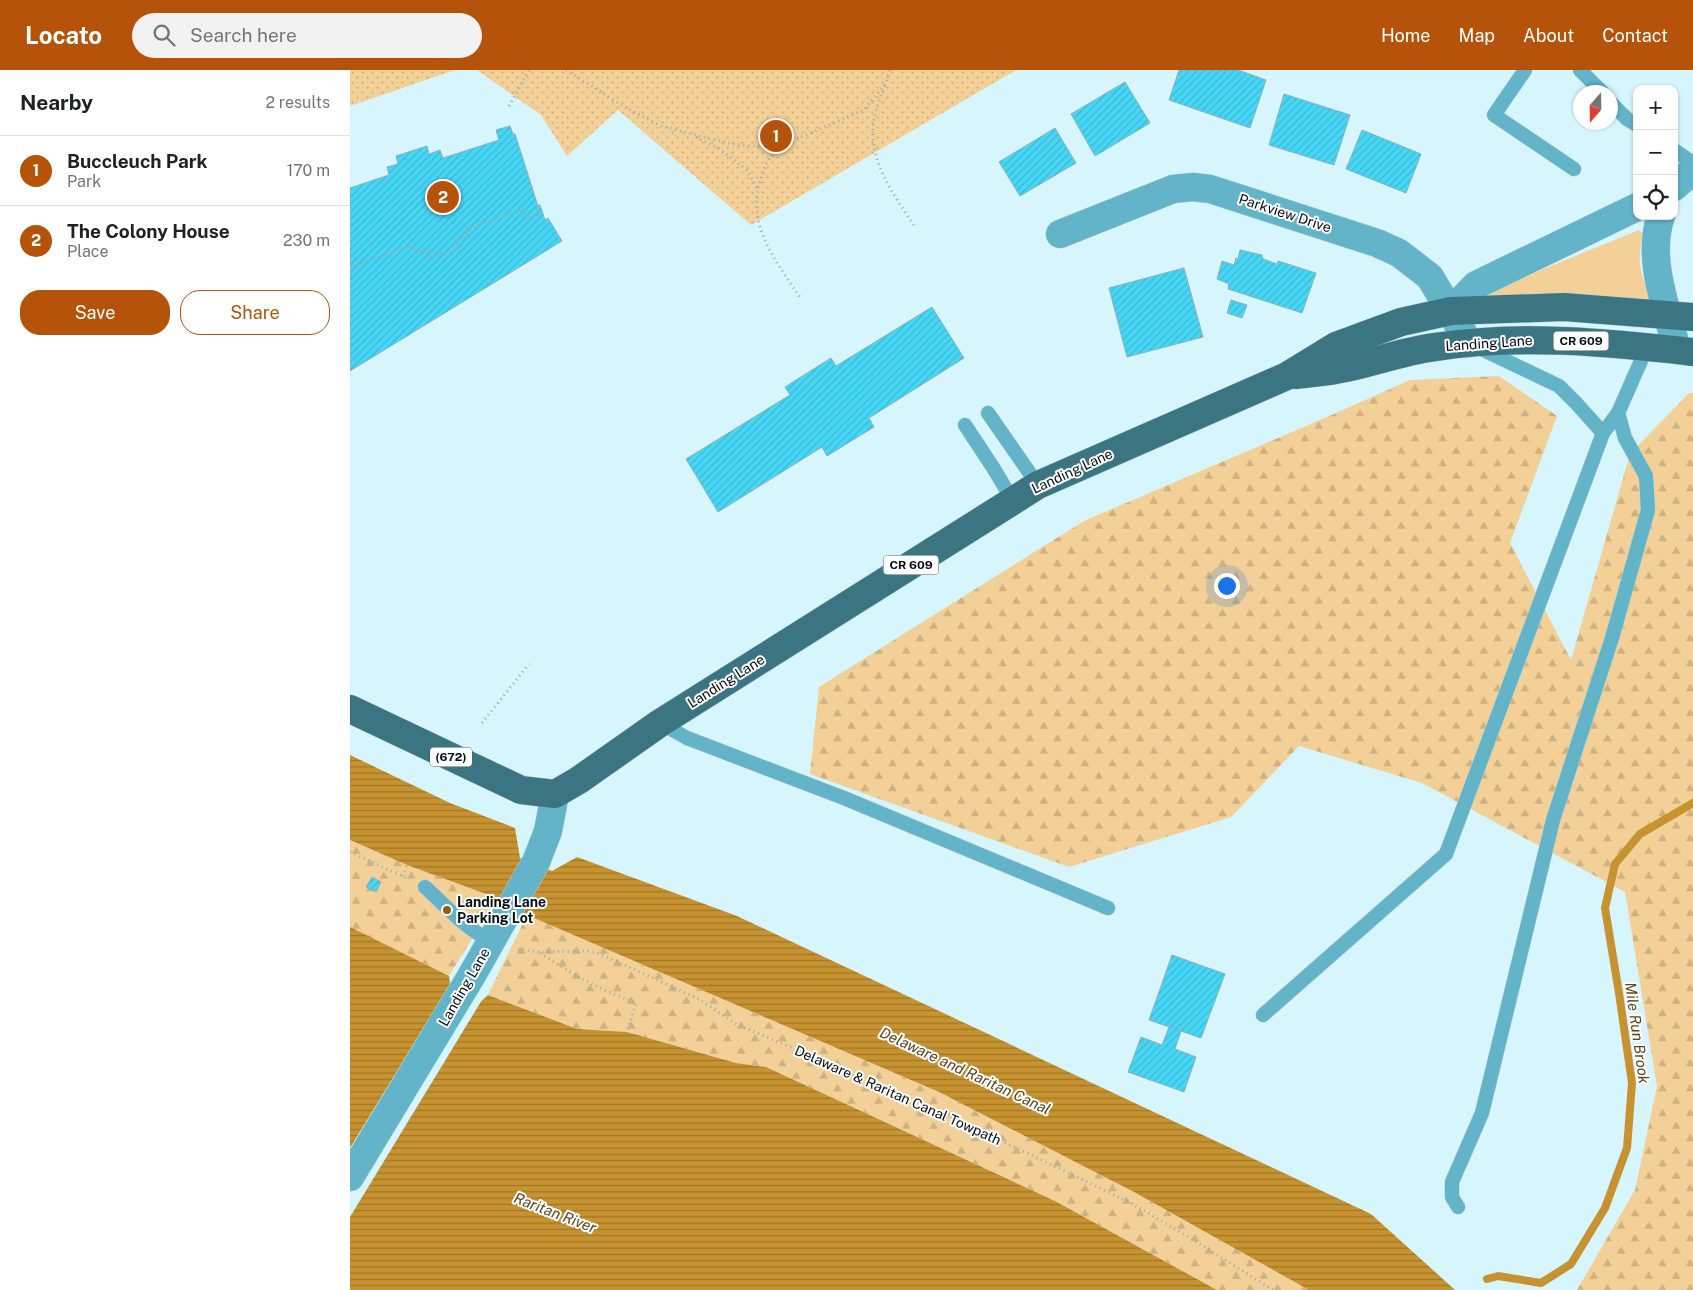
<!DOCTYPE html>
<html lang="en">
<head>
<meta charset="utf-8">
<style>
  :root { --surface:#fff; --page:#f2f2f2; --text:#202124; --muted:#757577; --line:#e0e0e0; --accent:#b45309 }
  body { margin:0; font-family:"Public Sans",sans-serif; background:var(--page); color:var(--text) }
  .controls { position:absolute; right:15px; top:15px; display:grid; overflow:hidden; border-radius:10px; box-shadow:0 1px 4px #0004 }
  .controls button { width:45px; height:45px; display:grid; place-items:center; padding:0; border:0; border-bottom:1px solid var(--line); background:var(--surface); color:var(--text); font:25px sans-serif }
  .compass { position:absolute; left:1223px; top:15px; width:45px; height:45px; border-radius:50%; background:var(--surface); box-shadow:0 1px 4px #0004; rotate:200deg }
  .you { position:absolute; left:876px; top:515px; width:18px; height:18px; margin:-12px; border:4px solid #fff; border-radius:50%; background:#1a73e8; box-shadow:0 0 0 8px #1a73e833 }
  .badge { display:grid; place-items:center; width:32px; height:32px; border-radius:50%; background:var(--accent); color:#fff; font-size:16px; font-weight:700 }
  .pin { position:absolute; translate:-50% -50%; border:2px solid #fff; box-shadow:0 1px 5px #0006 }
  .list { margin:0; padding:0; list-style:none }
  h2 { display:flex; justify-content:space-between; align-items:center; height:65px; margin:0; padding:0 20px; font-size:21px }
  h2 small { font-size:16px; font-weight:400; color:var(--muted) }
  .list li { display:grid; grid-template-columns:32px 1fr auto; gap:15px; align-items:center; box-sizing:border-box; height:70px; padding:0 20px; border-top:1px solid var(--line) }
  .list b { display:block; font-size:19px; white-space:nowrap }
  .list p { margin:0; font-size:16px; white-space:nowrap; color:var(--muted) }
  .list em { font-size:16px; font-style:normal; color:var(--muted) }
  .actions { display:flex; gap:10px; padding:15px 20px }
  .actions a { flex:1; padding:11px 0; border:1px solid var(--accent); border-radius:20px; text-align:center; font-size:18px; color:var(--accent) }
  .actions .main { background:var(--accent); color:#fff }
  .icon { flex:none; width:28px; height:28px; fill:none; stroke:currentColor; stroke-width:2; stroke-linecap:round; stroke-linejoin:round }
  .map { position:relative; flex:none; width:1343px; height:1220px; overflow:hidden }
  header { display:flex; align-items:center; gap:30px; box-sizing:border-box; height:70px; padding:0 25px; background:var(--accent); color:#fff }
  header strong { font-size:24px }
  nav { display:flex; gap:28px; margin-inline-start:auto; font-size:18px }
  .search { width:350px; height:45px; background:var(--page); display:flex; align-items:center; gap:12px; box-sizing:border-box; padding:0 18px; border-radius:28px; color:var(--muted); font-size:19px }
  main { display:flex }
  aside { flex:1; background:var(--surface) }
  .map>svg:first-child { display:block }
</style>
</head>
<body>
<header>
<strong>Locato</strong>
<div class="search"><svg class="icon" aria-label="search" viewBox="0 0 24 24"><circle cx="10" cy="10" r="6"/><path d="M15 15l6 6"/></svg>Search here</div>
<nav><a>Home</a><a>Map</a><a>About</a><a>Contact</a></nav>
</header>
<main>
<aside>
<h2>Nearby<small>2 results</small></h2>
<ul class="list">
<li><span class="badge">1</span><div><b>Buccleuch Park</b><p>Park</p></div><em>170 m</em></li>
<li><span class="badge">2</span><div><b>The Colony House</b><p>Place</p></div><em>230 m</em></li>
</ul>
<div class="actions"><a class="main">Save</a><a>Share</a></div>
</aside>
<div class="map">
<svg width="1343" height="1220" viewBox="0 0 1343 1220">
  <defs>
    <pattern id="forest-firs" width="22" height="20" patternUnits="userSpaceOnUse" patternTransform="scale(1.25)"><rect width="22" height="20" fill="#f3d097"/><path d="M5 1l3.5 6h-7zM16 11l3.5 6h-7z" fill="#cfb281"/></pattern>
    <pattern id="park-dots" width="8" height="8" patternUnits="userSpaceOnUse" patternTransform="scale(1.25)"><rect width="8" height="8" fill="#f3d097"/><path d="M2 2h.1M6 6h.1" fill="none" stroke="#cfb281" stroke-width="1.8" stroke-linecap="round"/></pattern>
    <pattern id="water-rules" width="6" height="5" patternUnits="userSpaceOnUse" patternTransform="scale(1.25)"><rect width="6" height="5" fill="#c79330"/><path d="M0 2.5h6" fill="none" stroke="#a07728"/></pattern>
    <pattern id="building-hatch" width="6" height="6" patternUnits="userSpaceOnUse" patternTransform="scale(1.25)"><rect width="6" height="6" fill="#46d7f6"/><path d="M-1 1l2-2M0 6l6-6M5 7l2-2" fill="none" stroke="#3cb8d2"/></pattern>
  </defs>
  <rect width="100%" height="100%" fill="#d7f5fc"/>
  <path fill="#f3d097" d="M1289 160 1293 164C1289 179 1288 193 1293 208 1296 215 1298 220 1299 227L1297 230 1135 228 1137 222Z"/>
  <g fill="url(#forest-firs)">
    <polygon points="1149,306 1207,346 1160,473 1221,590 1280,384 1339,323 1343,323 1343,1220 1227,1220 1285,1120 1307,1016 1275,822 1072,713 949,676 881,747 719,797 460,704 469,617 734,451 977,347 1060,310"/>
    <polygon points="0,770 57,795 147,828 99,906 0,859"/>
    <polygon points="177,845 589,1022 784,1122 959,1220 867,1220 705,1131 416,997 386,993 277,962 227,959 138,925"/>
  </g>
  <g fill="url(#park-dots)">
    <polygon points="0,0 105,0 0,36"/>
    <polygon points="127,0 666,0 401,155 268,40 217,86 191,45"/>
  </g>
  <g fill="url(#water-rules)">
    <polygon points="0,685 100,733 165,758 170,788 202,801 227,787 387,846 1021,1144 1105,1220 959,1220 784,1122 589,1022 177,845 147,828 57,795 0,770"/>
    <polygon points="0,857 99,906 101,923 126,936 138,925 227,959 277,962 386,993 416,997 705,1131 867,1220 0,1220"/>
  </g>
  <polygon fill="#d7f5fc" points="102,911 103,922 125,933 135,925 0,1147 0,1078"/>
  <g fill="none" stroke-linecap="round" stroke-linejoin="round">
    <polyline stroke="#c79330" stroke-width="8" points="1137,1209 1148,1206 1191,1213 1221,1194 1255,1138 1277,1078 1282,1013 1269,923 1255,838 1265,794 1290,764 1343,733"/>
  </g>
  <g fill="url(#building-hatch)" stroke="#8db0ba">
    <polygon points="829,0 888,0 916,10 900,58 819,30"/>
    <polygon points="775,12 800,53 745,86 721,44"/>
    <polygon points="934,24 1000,45 984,95 919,75"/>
    <polygon points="160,56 163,64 165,64 188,136 186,136 189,145 176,149 173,140 116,159 118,166 106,170 109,178 79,188 77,179 65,183 62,176 0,197 0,118 39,105 37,97 48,94 46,86 77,76 79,84 90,80 93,88 149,70 146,60"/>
    <polygon points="705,58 726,93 670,126 649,92"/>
    <polygon points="1012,60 1071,84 1056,123 996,99"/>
    <polygon points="190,135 195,150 198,148 212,171 0,301 0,197 62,176 65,183 77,179 79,188 109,178 106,170 118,166 116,159 173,140 176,149 189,145 186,136"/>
    <polygon points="890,180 912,185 913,189 927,194 928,191 966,203 952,243 878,219 879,214 867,209 872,191 884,195 886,188 888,189"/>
    <polygon points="834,198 853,267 777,287 759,218"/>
    <polygon points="881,230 897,235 892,248 877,243"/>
    <polygon points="582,237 614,288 519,348 524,357 477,386 472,377 368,442 336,389 440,325 435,317 481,288 486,296"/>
    <polygon points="22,807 31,812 26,822 16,817"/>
    <polygon points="822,885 875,904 851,968 799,950"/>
    <polygon points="819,957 831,961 825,979 846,987 834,1022 778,1002 791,967 812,975"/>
  </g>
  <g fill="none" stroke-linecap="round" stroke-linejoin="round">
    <g stroke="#b5d1d7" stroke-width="15">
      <g id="service">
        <polyline points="1175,0 1144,45 1224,99"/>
        <polyline points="1230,0 1252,22"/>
        <polyline points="1260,32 1277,49 1287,55"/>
        <polyline points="1324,80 1343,93"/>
        <polyline points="1127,277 1209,316 1226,333 1253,363"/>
        <polyline points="638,343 688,415"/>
        <polyline points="615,355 644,399 663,431"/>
        <polyline points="310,653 337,668 494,728 758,838"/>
        <path d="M75 817C96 836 116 859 141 871"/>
        <polyline points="913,945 1096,784 1253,363 1268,343 1297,277"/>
        <polyline points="1108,1137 1102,1127 1102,1112 1132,1043 1203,750 1262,568 1298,440 1296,406 1275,368 1268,343"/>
      </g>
    </g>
    <g stroke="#b5d1d7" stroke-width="29">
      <polyline id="minor" points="710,164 823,119 843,117 860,119 1027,173 1049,183 1080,207 1119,273"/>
    </g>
    <g stroke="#b5d1d7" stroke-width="29">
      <g id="tertiary">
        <polyline points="1324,117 1343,100"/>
        <path d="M1311 146C1296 188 1317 239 1327 280"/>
        <polyline points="1101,241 1126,215 1287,137"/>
        <polyline points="0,1107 122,905 186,792 198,761 205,724"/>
      </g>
    </g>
    <g stroke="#b5d1d7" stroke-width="29">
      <g id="primary">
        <path d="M946 305C963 303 980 302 996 298 1025 292 1054 281 1085 277 1171 264 1257 272 1343 282"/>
        <polyline points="0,639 171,720 205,724 229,710 310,653 688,415 937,306 986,276 1051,252 1101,241 1214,237 1343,247"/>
      </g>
    </g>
    <g stroke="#95adb3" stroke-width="3" stroke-dasharray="1 4" stroke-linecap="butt">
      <polyline points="216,0 273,36 311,56 381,74 413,77 435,74 514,40 536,13 540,0"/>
      <path d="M535 16C531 26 526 38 524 49 517 90 544 125 565 157"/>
      <polyline points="159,36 179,0"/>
      <polyline points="346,67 368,78 397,100 407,118"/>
      <path d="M434 75C429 80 422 85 418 91 414 96 413 103 411 109 394 153 428 194 451 229"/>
      <polyline points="132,653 179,594"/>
      <polyline points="0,782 59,809"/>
      <polyline points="52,806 57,795"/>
      <polyline points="168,879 189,882 239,881 250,884 347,928 386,954 583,1038 781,1133 837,1166 923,1220"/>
      <path d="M190 883C223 905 249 919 286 933L277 962"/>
    </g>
    <use href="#service" stroke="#63b4c8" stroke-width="14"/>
    <use href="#minor" stroke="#63b4c8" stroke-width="28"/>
    <use href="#tertiary" stroke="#63b4c8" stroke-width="28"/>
    <use href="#primary" stroke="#3b7582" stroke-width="28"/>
  </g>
  <circle fill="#8c6305" stroke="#fcfcfc" stroke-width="2" cx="97" cy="840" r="5"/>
  <g text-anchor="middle" stroke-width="4" stroke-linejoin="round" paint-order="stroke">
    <g fill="#fcfcfc" stroke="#4f585a" stroke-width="1">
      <rect x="1203.5" y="261.5" width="55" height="19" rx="4"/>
      <rect x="533.5" y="485.5" width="55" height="19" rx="4"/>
      <rect x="80" y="677.5" width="42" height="19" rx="4"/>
    </g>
    <g font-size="12" font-weight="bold" fill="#051114">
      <text x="1231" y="275">CR 609</text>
      <text x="561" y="499">CR 609</text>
      <text x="101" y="691">(672)</text>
    </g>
    <g font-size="14" fill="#051114" stroke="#fcfcfc">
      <text transform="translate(935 143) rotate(18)" y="5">Parkview Drive</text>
      <text transform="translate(1139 273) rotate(-4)" y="5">Landing Lane</text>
      <text transform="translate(722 401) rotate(-25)" y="5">Landing Lane</text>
      <text transform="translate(376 611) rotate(-32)" y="5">Landing Lane</text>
      <text transform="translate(114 917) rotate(-60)" y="5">Landing Lane</text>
      <text transform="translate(548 1025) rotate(24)" y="5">Delaware &amp; Raritan Canal Towpath</text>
    </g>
    <g font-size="14" font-weight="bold" fill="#051114" stroke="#fcfcfc" text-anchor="start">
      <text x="107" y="837">Landing Lane<tspan x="107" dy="16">Parking Lot</tspan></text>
    </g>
    <g font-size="15" font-style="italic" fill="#5c461f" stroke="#fcfcfc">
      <text transform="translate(1287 963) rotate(82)" y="5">Mile Run Brook</text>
      <text transform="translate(615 1001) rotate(25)" y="5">Delaware and Raritan Canal</text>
      <text transform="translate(205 1143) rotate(21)" y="5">Raritan River</text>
    </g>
  </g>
</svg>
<div class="controls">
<button>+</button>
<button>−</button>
<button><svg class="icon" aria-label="locate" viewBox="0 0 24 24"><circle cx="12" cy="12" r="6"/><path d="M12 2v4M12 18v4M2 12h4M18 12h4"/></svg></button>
</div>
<svg class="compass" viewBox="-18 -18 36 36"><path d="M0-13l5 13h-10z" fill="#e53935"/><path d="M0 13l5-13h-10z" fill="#757577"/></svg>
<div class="you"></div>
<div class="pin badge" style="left:426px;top:66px">1</div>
<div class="pin badge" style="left:93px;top:127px">2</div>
</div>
</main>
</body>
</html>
